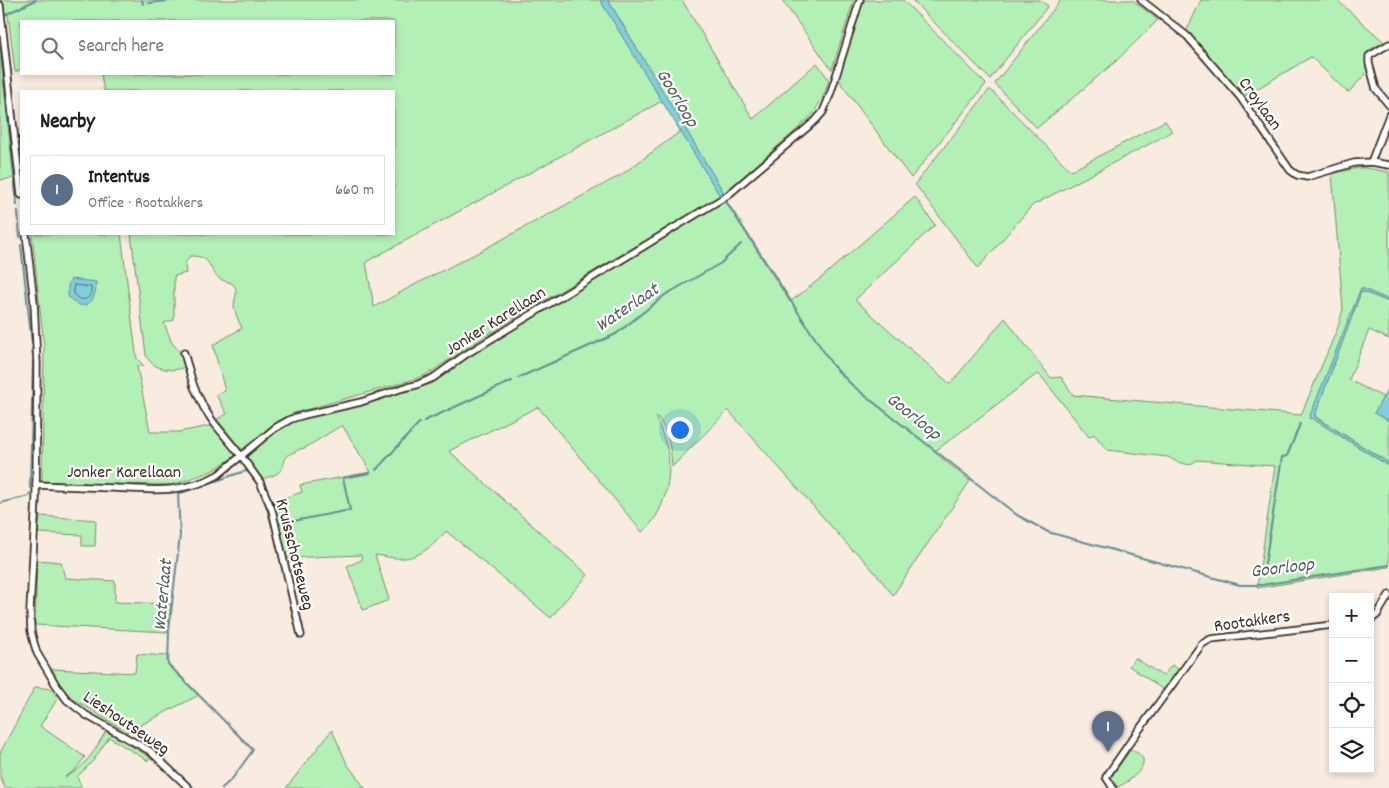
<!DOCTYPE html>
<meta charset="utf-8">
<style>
:root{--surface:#fff;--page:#f6f6f6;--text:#202124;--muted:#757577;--line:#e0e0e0;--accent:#3b2a1e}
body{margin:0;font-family:Dekko,sans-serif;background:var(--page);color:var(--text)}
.controls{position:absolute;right:15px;bottom:15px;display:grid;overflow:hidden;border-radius:0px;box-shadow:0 2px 8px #0003}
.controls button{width:45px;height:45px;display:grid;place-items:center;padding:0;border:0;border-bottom:1px solid var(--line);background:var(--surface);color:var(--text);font:25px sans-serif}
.you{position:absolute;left:679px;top:429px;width:18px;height:18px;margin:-12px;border:4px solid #fff;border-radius:50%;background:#1a73e8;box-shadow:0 0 0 8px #1a73e833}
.badge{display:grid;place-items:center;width:32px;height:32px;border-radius:50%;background:var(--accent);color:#fff;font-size:16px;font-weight:700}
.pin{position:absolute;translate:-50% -41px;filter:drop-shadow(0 1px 2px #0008)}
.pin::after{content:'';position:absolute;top:26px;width:18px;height:15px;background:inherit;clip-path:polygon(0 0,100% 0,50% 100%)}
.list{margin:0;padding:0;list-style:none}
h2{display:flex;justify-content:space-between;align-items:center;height:65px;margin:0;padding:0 20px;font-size:21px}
h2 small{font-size:16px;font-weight:400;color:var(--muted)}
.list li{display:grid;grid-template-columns:32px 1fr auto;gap:15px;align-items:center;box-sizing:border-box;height:70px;margin:0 10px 10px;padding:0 10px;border:1px solid var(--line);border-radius:0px}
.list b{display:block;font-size:19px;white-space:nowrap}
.list p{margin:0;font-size:16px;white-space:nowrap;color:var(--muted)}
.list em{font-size:16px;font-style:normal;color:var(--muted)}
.icon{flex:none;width:28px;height:28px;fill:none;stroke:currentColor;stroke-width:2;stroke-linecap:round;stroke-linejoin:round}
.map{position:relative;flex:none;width:1389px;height:788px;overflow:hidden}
.search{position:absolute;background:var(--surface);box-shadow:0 2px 8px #0003;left:20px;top:20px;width:375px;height:55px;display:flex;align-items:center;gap:12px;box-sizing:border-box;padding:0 18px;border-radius:0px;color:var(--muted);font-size:19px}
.panel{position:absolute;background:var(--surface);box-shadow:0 2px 8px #0003;left:20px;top:90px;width:375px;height:145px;border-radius:0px}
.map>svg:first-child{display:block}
.green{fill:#b3f0b6;stroke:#778d6a}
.water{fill:#80cfdd;stroke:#648d91}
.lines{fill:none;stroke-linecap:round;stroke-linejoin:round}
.shore{stroke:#576c6a;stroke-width:1}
.stream{stroke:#648d91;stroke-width:2}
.street-casing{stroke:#3b2a1e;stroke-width:9}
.street{stroke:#fff;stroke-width:5.5}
.labels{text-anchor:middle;stroke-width:4.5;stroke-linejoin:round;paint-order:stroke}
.street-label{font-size:18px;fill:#3b2a1e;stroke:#fff}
.water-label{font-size:19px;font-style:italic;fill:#505c57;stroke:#fff}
</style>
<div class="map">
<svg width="1389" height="788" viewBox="0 0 1389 788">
<rect width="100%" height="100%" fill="#f8ebe0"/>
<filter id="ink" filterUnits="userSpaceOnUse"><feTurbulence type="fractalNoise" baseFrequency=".02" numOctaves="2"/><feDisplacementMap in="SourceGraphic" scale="10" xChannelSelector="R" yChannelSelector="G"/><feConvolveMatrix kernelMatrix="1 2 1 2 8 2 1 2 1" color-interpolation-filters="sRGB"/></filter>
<g filter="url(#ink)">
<g class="green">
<path d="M0,0H600L662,101L366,262L374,307L414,285L477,253L621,175L681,131L720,196L490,333L429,373L421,377L398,384L294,413L276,422L247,447L242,450L217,419L227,414L216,395L225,391L213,345L242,328C239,322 235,313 234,306C234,299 238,294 235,287C233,281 223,282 219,278C206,267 213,256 190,256L185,263L186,273L174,276V320L164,323L172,343L180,352L185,367C173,373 151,369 146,355L131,234H394V91H104L101,74H394V21H21V69L15,72L8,14L0,18Z"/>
<path d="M608,0H682L753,119L817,63L829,80L824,95L813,114L793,133L724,193Z"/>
<path d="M782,0H854L832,69H831Z"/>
<path d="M862,0H903L986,84L911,178L842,85L838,77Z"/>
<path d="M912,0H1040L1048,6L990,79Z"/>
<path d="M1061,0H1132L1158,20L1115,62L1037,128L995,84L996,82Z"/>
<path d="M1201,0H1337L1384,42C1367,51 1362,50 1368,71L1349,92L1346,91L1311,57L1243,97L1186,32Z"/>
<path d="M0,46L14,178L0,180Z"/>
<path d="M989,90H991L1071,171L1165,121L1172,131L1155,141L1033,205L1029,209L978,268L915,184Z"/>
<path d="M1357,168H1366L1389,172V300L1361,288L1313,419L1389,466V567L1257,588L1275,466L1197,460L1190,465L1177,462L1168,457L1107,450L1094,434L1089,437L1041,376L1037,374L934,452L970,481L893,595L872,569L855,551H853L728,410L672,467C671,448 668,433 658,417L656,418C660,428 664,437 667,448C673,475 665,515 642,532L538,407L449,451L588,575L560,606L551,618L446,531C436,543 420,558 403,558C394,559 385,556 375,555L389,600L363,610L347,566L362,560L361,555L285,558L273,502L302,492L300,485L371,472L342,425L305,448L300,449L286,456C282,474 278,474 262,479L247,457L280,428L289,423L410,389L618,266L725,201L790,302L821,278L915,197L935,225L855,300L950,384L1005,318L1051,378L1061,377L1073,395L1301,415L1338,327L1343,309L1332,174Z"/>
<path d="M32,234H121L136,353L137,359L144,366H137L150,432H179L214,425L236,454L235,456L212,471L173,485L102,484L42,481L44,347Z"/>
<path d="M1361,292H1364L1389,302V339L1369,330L1349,380L1383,397L1375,413L1389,421V463L1316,417L1315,415Z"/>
<path d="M40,516L96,520L95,546H82V535L38,533Z"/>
<path d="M37,560L61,562L65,578L115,581V602L171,604L167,632L35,625Z"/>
<path d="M137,654L167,656V662L171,669L179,674L199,695L127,732L73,699L61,686L52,669L135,673Z"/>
<path d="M1135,658L1163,676L1172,665L1181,671L1165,691L1129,666Z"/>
<path d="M35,687L51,689L58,698L40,726L85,757L74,771L65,777C85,769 96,748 106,731L150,757L148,761L109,737L93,761L77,777L82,788H5L0,776V753Z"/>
<path d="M332,730L347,764L365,788H286Z"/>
<path d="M1131,749C1135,752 1141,754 1143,759C1146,770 1124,786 1114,788L1111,781L1112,776Z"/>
</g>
<g class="water">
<path d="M600,0H608L724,193L720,196Z"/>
<path d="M71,279L96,282C97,303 83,315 68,296V286Z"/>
<path d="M1361,288L1389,300V302L1364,292H1361L1315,415L1316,418L1389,463V466L1313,419L1309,418Z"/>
<path d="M1389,387V421L1374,413Z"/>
</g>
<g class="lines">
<path class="shore" d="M74,285L91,287C93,307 68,301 74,285Z"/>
<g class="stream">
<path d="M142,0L143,4"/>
<path d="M148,3L178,0"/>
<path d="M2,16L36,0"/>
<path d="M0,45L17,205"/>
<path d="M724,198L833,366L851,384L868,398L1017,515L1048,532L1240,585H1261L1389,565"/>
<path d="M18,211L20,237"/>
<path d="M21,245L32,344"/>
<path d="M32,349L33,355"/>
<path d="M518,378L616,334L665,295L721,263L741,244"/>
<path d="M424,421L512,381"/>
<path d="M376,470L419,423"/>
<path d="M30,488L33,360"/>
<path d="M264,498L272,526"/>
<path d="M0,503L29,496L30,493"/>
<path d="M278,524L350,510L343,478L370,473"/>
<path d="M1263,576L1282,457L1287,456L1300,424"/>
<path d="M222,788L232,779L253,750L168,664L169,630L180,535L178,494L245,471L249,472L260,487"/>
</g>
<defs>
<g id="street">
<path d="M1141,0L1187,36L1240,97L1290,170L1297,175L1307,177L1354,163L1371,162L1389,165"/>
<path d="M0,5L21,195"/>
<path d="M1389,44L1369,56V63L1376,89L1389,105"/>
<path d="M1371,162L1389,115"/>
<path d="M26,234L34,302L37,363L36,499L30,610L31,631L34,643L37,653L56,685L67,700L86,715L150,751L189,788"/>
<path d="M184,353L194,387L204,408L214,423L242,457L260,482L272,510L301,635"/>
<path d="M36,485C62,486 87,487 113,488C151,490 184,494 218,475L275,428L291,419L304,415L361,402L403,388L416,385L433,378L465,355L728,195L816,120L823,112L830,95L860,0"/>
<path d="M1370,620L1377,615L1389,595"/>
<path d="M1113,788L1106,777L1128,745L1202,644L1211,639L1333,625"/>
</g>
</defs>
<use href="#street" class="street-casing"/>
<use href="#street" class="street"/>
</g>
</g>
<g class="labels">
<g class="street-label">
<text transform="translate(1261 103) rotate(54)" y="6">Croylaan</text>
<text transform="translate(495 320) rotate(-32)" y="6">Jonker Karellaan</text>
<text x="124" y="477">Jonker Karellaan</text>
<text transform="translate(296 554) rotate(76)" y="6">Kruisschotseweg</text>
<text transform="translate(1252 620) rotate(-8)" y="6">Rootakkers</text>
<text transform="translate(127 722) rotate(34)" y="6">Lieshoutseweg</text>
</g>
<g class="water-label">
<text transform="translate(679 97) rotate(59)" y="7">Goorloop</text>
<text transform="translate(626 306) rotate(-34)" y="7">Waterlaat</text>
<text transform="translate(915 415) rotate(39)" y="7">Goorloop</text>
<text transform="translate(1282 566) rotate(-7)" y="7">Goorloop</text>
<text transform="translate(161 595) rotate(-85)" y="7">Waterlaat</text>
</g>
</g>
</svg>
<div class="controls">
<button>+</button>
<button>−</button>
<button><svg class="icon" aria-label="locate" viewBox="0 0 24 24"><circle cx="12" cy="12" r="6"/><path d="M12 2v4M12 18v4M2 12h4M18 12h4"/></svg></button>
<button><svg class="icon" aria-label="layers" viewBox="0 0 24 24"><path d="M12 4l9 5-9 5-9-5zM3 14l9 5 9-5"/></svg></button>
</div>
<div class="you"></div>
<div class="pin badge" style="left:1108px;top:752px;background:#5c6f8a">1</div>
<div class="search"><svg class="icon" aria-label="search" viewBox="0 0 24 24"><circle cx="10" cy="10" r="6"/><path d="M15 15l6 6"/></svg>Search here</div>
<section class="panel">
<h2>Nearby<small></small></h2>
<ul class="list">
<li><span class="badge" style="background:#5c6f8a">1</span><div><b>Intentus</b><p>Office · Rootakkers</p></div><em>660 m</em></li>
</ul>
</section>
</div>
